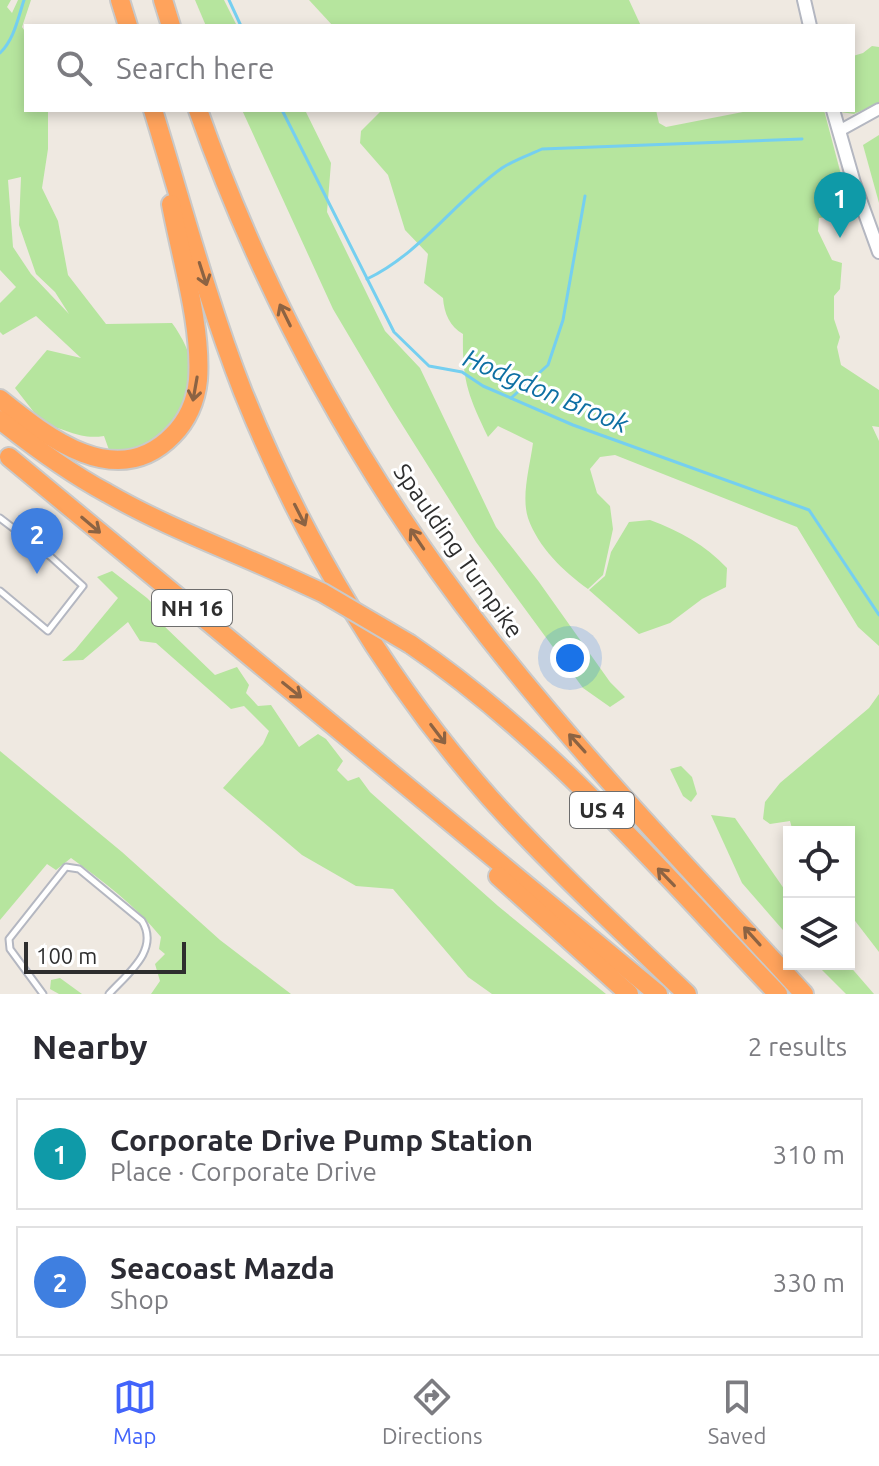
<!DOCTYPE html>
<meta charset="utf-8">
<style>
:root{--surface:#fff;--page:#f7f7f7;--text:#2b2b33;--muted:#7c7c81;--line:#e1e1e2;--accent:#4264fb}
body{margin:0;font-family:Ubuntu,sans-serif;background:var(--page);color:var(--text)}
.controls{position:absolute;right:24px;bottom:24px;display:grid;overflow:hidden;border-radius:0px;box-shadow:0 4px 12px #0003}
.controls button{width:72px;height:72px;display:grid;place-items:center;padding:0;border:0;border-bottom:2px solid var(--line);background:var(--surface);color:var(--text);font:40px sans-serif}
.scale{position:absolute;left:24px;bottom:20px;width:162px;box-sizing:border-box;padding-left:8px;border:4px solid #2e2e2e;border-top:0;font-size:22px;line-height:28px;white-space:nowrap;color:#2e2e2e;-webkit-text-stroke:6px #fff;paint-order:stroke}
.you{position:absolute;left:570px;top:658px;width:28px;height:28px;margin:-20px;border:6px solid #fff;border-radius:50%;background:#1a73e8;box-shadow:0 0 0 12px #1a73e833}
.badge{display:grid;place-items:center;width:52px;height:52px;border-radius:50%;background:var(--accent);color:#fff;font-size:26px;font-weight:700}
.pin{position:absolute;translate:-50% -66px;filter:drop-shadow(0 2px 4px #0008)}
.pin::after{content:'';position:absolute;top:42px;width:28px;height:24px;background:inherit;clip-path:polygon(0 0,100% 0,50% 100%)}
.list{margin:0;padding:0;list-style:none}
h2{display:flex;justify-content:space-between;align-items:center;height:104px;margin:0;padding:0 32px;font-size:34px}
h2 small{font-size:26px;font-weight:400;color:var(--muted)}
.list li{display:grid;grid-template-columns:52px 1fr auto;gap:24px;align-items:center;box-sizing:border-box;height:112px;margin:0 16px 16px;padding:0 16px;border:2px solid var(--line);border-radius:0px}
.list b{display:block;font-size:30px;white-space:nowrap}
.list p{margin:0;font-size:26px;white-space:nowrap;color:var(--muted)}
.list em{font-size:26px;font-style:normal;color:var(--muted)}
.icon{flex:none;width:44px;height:44px;fill:none;stroke:currentColor;stroke-width:2;stroke-linecap:round;stroke-linejoin:round}
.map{position:relative;flex:none;width:879px;height:994px;overflow:hidden}
.search{position:absolute;background:var(--surface);box-shadow:0 4px 12px #0003;left:24px;right:24px;top:24px;height:88px;display:flex;align-items:center;gap:20px;box-sizing:border-box;padding:0 28px;border-radius:0px;color:var(--muted);font-size:30px}
.sheet{height:360px;background:var(--surface)}
nav{display:flex;justify-content:space-around;align-items:center;box-sizing:border-box;height:112px;border-top:2px solid var(--line);background:var(--surface);font-size:22px;color:var(--muted)}
nav a{display:grid;justify-items:center;gap:4px}
nav .on{color:var(--accent)}
.map>svg:first-child{display:block}
.green{fill:#b6e59e;fill-rule:evenodd}
.lines{fill:none;stroke-linecap:round;stroke-linejoin:round}
.stream{stroke:#75cff0;stroke-width:3}
.service-casing{stroke:#b4b7c1;stroke-width:9}
.minor-casing{stroke:#b4b7c1;stroke-width:14}
.tertiary-casing{stroke:#b4b7c1;stroke-width:16}
.motorway-casing{stroke:#c9c9c9;stroke-width:22}
.service{stroke:#fff;stroke-width:5}
.minor{stroke:#fff;stroke-width:10}
.tertiary{stroke:#fff;stroke-width:12}
.motorway{stroke:#ffa35c;stroke-width:18}
.motorway-bridge-casing{stroke:#c9c9c9;stroke-width:22;stroke-linecap:butt}
.motorway-bridge{stroke:#ffa35c;stroke-width:18}
.oneway{stroke:#8c6343}
.labels{text-anchor:middle;stroke-width:6;stroke-linejoin:round;paint-order:stroke}
.shield{fill:#fff;stroke:#6d6d6d;stroke-width:2}
.shield-label{font-size:22px;font-weight:bold;fill:#2e2e2e}
.street-label{font-size:24px;fill:#2e2e2e;stroke:#fff}
.water-label{font-size:26px;font-style:italic;fill:#0d6fa3;stroke:#fff}
</style>
<div class="map">
<svg width="879" height="994" viewBox="0 0 879 994">
<rect width="100%" height="100%" fill="#efe9e1"/>
<g class="green">
<path d="M0,0H11L7,7L12,13L18,0H31L22,27L26,33V110H48V149L42,188L58,221L68,275L106,324L172,323C183,338 195,360 191,380C186,410 165,440 134,448C126,450 117,449 109,450L104,436C79,440 69,429 44,425L15,388L47,350L81,358L36,316L3,335L0,332V303L16,287L0,270ZM21,177L19,225L36,274L55,292L69,314L31,274L13,247L8,180Z"/>
<path d="M195,0H224L237,26H206Z"/>
<path d="M309,0H629L641,26H333Z"/>
<path d="M872,46L879,47V103L854,114L840,112L853,110V56L863,53Z"/>
<path d="M242,110H305L331,163L327,212L385,331L420,368L496,527L539,582L610,682L625,697L610,707L583,688L476,542L391,407L333,309Z"/>
<path d="M382,110H656L659,123L666,127L753,110H824L844,186V215L819,218L818,231L832,260L842,263L840,289L834,296V319L840,337L837,347L841,365L879,390V427L872,426L879,441V646L858,627L797,527L615,455L600,457L590,469L597,493L610,506L613,529L603,575L588,589C564,572 538,547 528,518C521,496 530,466 533,443L498,426L488,437C468,395 462,381 463,334C450,327 444,313 443,298L424,283L428,254L405,230L388,175L360,143L361,131Z"/>
<path d="M879,135V203L863,145Z"/>
<path d="M650,520C680,531 705,545 727,568L726,587L702,599L670,623L639,634L589,590L605,576L611,552L629,522Z"/>
<path d="M112,571L147,598L164,615L162,624L215,675L237,667L249,685L246,693L258,706L271,705L299,747L318,734L326,739L343,761L337,770L348,781L359,777L370,792L498,906L606,994H492L468,977L393,889L356,886L302,855L223,788L263,744L269,731L244,706L231,709L156,643L140,641L128,622L83,660L62,661L75,650L118,598L97,577Z"/>
<path d="M879,694V952L849,913V832H793L790,821L770,824L763,819L765,802L780,783L869,708Z"/>
<path d="M0,751L122,852L220,940L291,994H151L160,981L155,964L165,954L159,949L161,937C136,906 103,881 71,858L56,870L47,864L0,920Z"/>
<path d="M681,766L692,777L697,794L691,802L683,796L670,769Z"/>
<path d="M711,815L735,818L789,896V937L742,883Z"/>
<path d="M816,964H848L874,994H846Z"/>
<path d="M60,978L82,994H59L50,989L51,980Z"/>
</g>
<g class="lines">
<g class="stream">
<path d="M229,0L241,26"/>
<path d="M0,53C14,40 18,18 24,0"/>
<path d="M282,110L394,332L429,366L462,372L483,386L573,425L809,510L879,615"/>
<path d="M367,279C420,254 455,201 502,168C514,160 529,155 542,149L802,139"/>
<path d="M511,398L548,365L563,320L585,196"/>
</g>
<defs>
<g id="service">
<path d="M0,518L51,557L83,586L48,631L0,591"/>
<path d="M43,994L10,949L9,939L66,867L79,869L142,921C160,950 127,974 109,994"/>
</g>
<path id="minor" d="M839,131L879,109"/>
<g id="tertiary">
<path d="M804,0L810,26"/>
<path d="M833,110L854,183L879,252"/>
</g>
<g id="motorway">
<path d="M120,0L128,26"/>
<path d="M163,0L171,26"/>
<path d="M153,110C182,204 207,300 243,392C302,539 385,679 490,798C552,867 620,930 687,994"/>
<path d="M198,110C265,300 364,479 488,637C586,762 697,877 804,994"/>
<path d="M0,399C47,437 117,493 173,435C187,421 196,401 198,380C202,327 181,258 171,204"/>
<path d="M0,420C34,447 68,472 107,493C164,526 227,549 286,576"/>
<path d="M9,457L658,994"/>
<path d="M410,644C550,739 662,873 778,994"/>
<path d="M498,876L629,994"/>
</g>
</defs>
<use href="#service" class="service-casing"/>
<use href="#minor" class="minor-casing"/>
<use href="#tertiary" class="tertiary-casing"/>
<use href="#motorway" class="motorway-casing"/>
<use href="#service" class="service"/>
<use href="#minor" class="minor"/>
<use href="#tertiary" class="tertiary"/>
<use href="#motorway" class="motorway"/>
<defs>
<path id="motorway-bridge" d="M286,576L323,593L410,644"/>
</defs>
<use href="#motorway-bridge" class="motorway-bridge-casing"/>
<use href="#motorway-bridge" class="motorway-bridge"/>
</g>
<defs><path id="oneway-shaft" d="M-6 0H5M1.5-3L5.5 0L1.5 3" fill="none" stroke-width="1.6" stroke-linecap="round" stroke-linejoin="round" transform="scale(2)"/></defs>
<g class="oneway">
<use href="#oneway-shaft" transform="translate(203 274) rotate(72)"/>
<use href="#oneway-shaft" transform="translate(285 315) rotate(-116)"/>
<use href="#oneway-shaft" transform="translate(195 389) rotate(100)"/>
<use href="#oneway-shaft" transform="translate(300 515) rotate(63)"/>
<use href="#oneway-shaft" transform="translate(91 525) rotate(40)"/>
<use href="#oneway-shaft" transform="translate(417 539) rotate(-124)"/>
<use href="#oneway-shaft" transform="translate(292 690) rotate(39)"/>
<use href="#oneway-shaft" transform="translate(438 734) rotate(53)"/>
<use href="#oneway-shaft" transform="translate(577 743) rotate(-132)"/>
<use href="#oneway-shaft" transform="translate(666 877) rotate(-134)"/>
<use href="#oneway-shaft" transform="translate(752 936) rotate(-132)"/>
</g>
<g class="labels">
<g class="shield">
<rect x="152" y="590" width="80" height="36" rx="6"/>
<rect x="570" y="792" width="64" height="36" rx="6"/>
</g>
<g class="shield-label">
<text x="192" y="616">NH 16</text>
<text x="602" y="818">US 4</text>
</g>
<g class="street-label">
<text transform="translate(458 551) rotate(55)" y="8">Spaulding Turnpike</text>
</g>
<g class="water-label">
<text transform="translate(546 391) rotate(23)" y="9">Hodgdon Brook</text>
</g>
</g>
</svg>
<div class="controls">
<button><svg class="icon" aria-label="locate" viewBox="0 0 24 24"><circle cx="12" cy="12" r="6"/><path d="M12 2v4M12 18v4M2 12h4M18 12h4"/></svg></button>
<button><svg class="icon" aria-label="layers" viewBox="0 0 24 24"><path d="M12 4l9 5-9 5-9-5zM3 14l9 5 9-5"/></svg></button>
</div>
<div class="scale">100 m</div>
<div class="you"></div>
<div class="pin badge" style="left:840px;top:238px;background:#0f9aa8">1</div>
<div class="pin badge" style="left:37px;top:574px;background:#3f7fe0">2</div>
<div class="search"><svg class="icon" aria-label="search" viewBox="0 0 24 24"><circle cx="10" cy="10" r="6"/><path d="M15 15l6 6"/></svg>Search here</div>
</div>
<section class="sheet">
<h2>Nearby<small>2 results</small></h2>
<ul class="list">
<li><span class="badge" style="background:#0f9aa8">1</span><div><b>Corporate Drive Pump Station</b><p>Place · Corporate Drive</p></div><em>310 m</em></li>
<li><span class="badge" style="background:#3f7fe0">2</span><div><b>Seacoast Mazda</b><p>Shop</p></div><em>330 m</em></li>
</ul>
</section>
<nav>
<a class="on"><svg class="icon" aria-label="map" viewBox="0 0 24 24"><path d="M3 6l6-2 6 2 6-2v14l-6 2-6-2-6 2zM9 4v14M15 6v14"/></svg>Map</a>
<a><svg class="icon" aria-label="directions" viewBox="0 0 24 24"><path d="M12 3l9 9-9 9-9-9zM9 14v-3h6M13 9l2 2-2 2"/></svg>Directions</a>
<a><svg class="icon" aria-label="saved" viewBox="0 0 24 24"><path d="M7 4h10v16l-5-4-5 4z"/></svg>Saved</a>
</nav>
